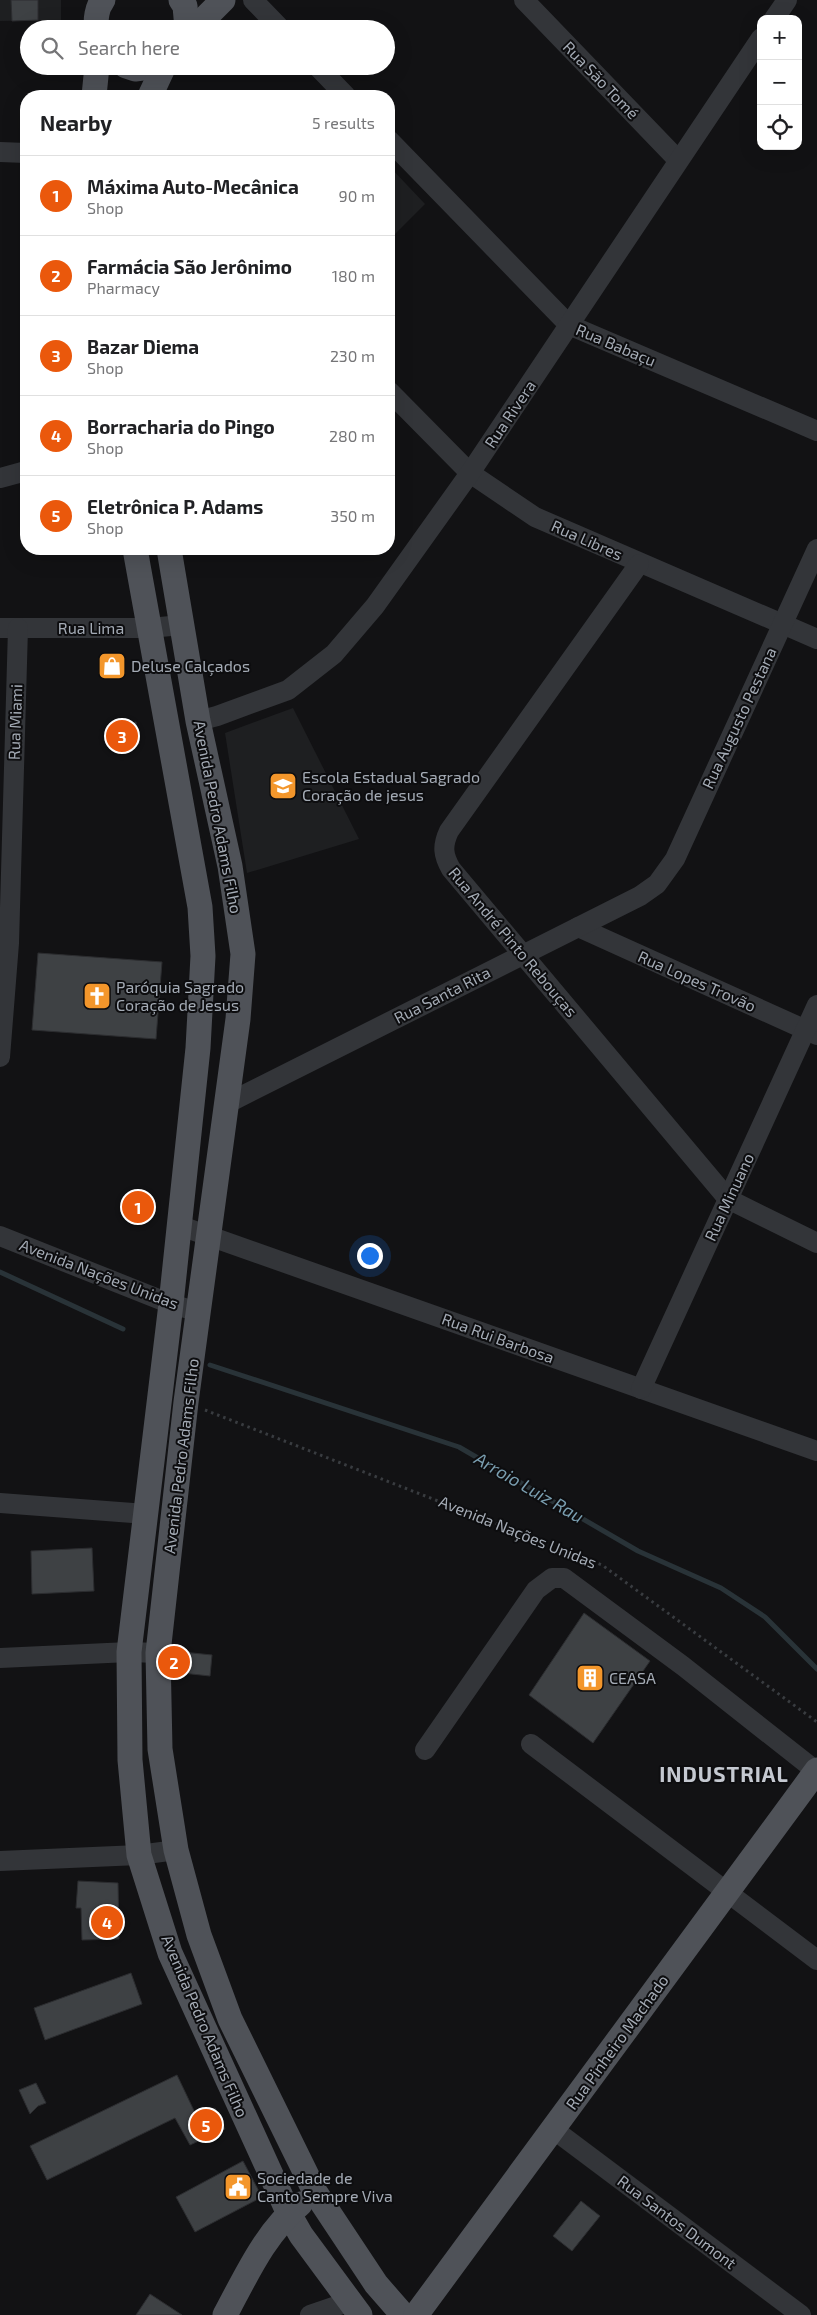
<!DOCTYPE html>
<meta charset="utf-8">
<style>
:root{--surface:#fff;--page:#f2f2f2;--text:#202124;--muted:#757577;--line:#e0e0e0;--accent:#ea580c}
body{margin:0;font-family:"Exo 2",sans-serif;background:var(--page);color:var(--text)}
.controls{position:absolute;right:15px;top:15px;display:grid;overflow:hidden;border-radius:10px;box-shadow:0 5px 20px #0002}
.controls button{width:45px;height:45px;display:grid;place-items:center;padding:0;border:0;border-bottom:1px solid var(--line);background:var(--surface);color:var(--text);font:25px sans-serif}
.you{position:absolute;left:369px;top:1255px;width:18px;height:18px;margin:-12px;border:4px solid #fff;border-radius:50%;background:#1a73e8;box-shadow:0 0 0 8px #1a73e833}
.badge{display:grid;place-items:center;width:32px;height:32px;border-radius:50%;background:var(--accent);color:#fff;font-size:16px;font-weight:700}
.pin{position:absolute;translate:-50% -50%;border:2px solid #fff;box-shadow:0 1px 5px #0006}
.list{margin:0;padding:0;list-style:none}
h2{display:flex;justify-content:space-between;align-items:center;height:65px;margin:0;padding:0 20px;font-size:21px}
h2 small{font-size:16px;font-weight:400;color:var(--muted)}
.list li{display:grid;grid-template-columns:32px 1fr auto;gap:15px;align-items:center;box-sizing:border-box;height:80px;padding:0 20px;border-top:1px solid var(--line)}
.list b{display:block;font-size:19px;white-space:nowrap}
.list p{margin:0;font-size:16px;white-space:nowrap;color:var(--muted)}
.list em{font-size:16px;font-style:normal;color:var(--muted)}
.icon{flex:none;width:28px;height:28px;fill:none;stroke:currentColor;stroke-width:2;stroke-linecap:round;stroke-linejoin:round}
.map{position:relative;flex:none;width:817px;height:2315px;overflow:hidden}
.search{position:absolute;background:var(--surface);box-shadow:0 5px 20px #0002;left:20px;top:20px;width:375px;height:55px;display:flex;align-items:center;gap:12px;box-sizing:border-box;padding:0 18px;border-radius:28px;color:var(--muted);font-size:19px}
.panel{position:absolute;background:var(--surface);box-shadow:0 5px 20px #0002;left:20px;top:90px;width:375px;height:465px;border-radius:20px}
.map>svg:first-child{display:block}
.built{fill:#1e1f21}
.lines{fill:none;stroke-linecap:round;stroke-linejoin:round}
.stream{stroke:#293338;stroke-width:5}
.building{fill:#3e4144;stroke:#2c2d30}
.path{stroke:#393c40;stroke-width:3;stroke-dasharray:2.5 4;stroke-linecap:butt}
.minor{stroke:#333539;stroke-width:20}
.major{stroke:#4f5258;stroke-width:25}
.labels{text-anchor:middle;stroke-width:4;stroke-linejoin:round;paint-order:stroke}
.street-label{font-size:16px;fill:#a4abb5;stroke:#0d0d0f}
.poi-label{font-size:16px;fill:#a4abb5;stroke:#0d0d0f;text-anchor:start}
.water-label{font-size:18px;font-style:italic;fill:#7a9eb0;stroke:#0d0d0f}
.district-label{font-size:21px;font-weight:bold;letter-spacing:1px;fill:#c5c9d1;stroke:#0d0d0f}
</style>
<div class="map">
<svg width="817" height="2315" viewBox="0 0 817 2315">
<rect width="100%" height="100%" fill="#121214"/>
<g class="built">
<path d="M0,0H61V20L0,21Z"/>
<path d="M389,166L425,204L389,240Z"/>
<path d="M293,708L359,839L247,873L225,733Z"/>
</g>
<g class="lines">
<g class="stream">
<path d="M0,1272L123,1329"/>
<path d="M210,1365L459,1447L638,1551L721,1588L765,1617L817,1669"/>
</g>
</g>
<g class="building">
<path d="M11,0H38V20L12,21Z"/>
<path d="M136,722L139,744L110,748L107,727Z"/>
<path d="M38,953L162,962L156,1039L32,1030Z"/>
<path d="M92,1548L94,1591L32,1594L31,1551Z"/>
<path d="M584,1613L650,1661L593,1743L529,1695Z"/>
<path d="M173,1651L212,1655L210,1676L173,1672Z"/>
<path d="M78,1881L118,1883L119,1939L82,1940L81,1908H76Z"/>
<path d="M131,1973L142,2004L45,2040L34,2008Z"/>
<path d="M177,2075L197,2117L215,2108L225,2129L190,2145L175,2118L47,2180L30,2146Z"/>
<path d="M36,2083L46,2103L38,2106L30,2114L19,2090Z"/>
<path d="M243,2161L262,2197L195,2232L176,2197Z"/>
<path d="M581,2201L600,2216L572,2251L553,2236Z"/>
<path d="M150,2294L182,2315H136Z"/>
</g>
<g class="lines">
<path class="path" d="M205,1410L602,1565L817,1722"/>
<g class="minor">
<path d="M253,0L281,29"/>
<path d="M524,0L678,160"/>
<path d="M774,19L787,0"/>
<path d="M317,66L346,96"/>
<path d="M389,140L569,325L817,431"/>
<path d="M0,152L26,153"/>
<path d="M389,391L470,473L535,517L817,639"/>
<path d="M0,478L26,471"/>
<path d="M639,564L449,831C442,846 443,855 451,869L728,1199L817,1243"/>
<path d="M0,628H149L182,625"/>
<path d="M198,721L217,716L288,690L334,654L375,606L470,473L761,38"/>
<path d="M578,927L817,1035"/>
<path d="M0,1057L9,943L18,628"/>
<path d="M226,1104L640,896L657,884L675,859L817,549"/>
<path d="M178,1225L817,1451"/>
<path d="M0,1236L171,1304L199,1312"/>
<path d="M641,1389L817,1005"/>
<path d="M0,1503L146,1514"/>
<path d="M0,1658L129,1652L158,1653"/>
<path d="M531,1744L817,1960"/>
<path d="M425,1750L536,1590L552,1578H564L683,1666L816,1771"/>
<path d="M0,1861L139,1855L176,1850"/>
<path d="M553,2129L801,2315"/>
<path d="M310,2315L348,2302"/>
</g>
<g class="major">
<path d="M181,0L185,6L187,29"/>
<path d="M97,29C95,20 97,7 103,0"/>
<path d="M194,29L223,0"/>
<path d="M126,66L135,69L157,66"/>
<path d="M94,96L97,66"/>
<path d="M150,96L164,66"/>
<path d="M135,549L200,907L203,956L198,1048L171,1304L129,1652L130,1760L139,1855L170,1953L289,2214L301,2235L360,2315"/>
<path d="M169,549L198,721L230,866L243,954L238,1019L186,1402L158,1653L160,1749L176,1850L199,1935L230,2019L315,2192L376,2284L403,2315"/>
<path d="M225,2315C246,2276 265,2233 300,2204"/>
<path d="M416,2315L817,1770"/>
</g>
</g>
<defs>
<symbol id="shop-square" viewBox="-11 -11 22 22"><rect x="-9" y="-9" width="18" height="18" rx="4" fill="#f3962b" stroke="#0d0d0f"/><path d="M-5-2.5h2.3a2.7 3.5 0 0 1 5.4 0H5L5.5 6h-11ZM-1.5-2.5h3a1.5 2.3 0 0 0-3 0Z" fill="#fff"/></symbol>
<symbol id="school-square" viewBox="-11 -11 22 22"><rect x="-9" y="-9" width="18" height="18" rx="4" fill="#f3962b" stroke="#0d0d0f"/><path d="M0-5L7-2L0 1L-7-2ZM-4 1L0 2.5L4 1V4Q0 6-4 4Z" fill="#fff"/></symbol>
<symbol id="church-square" viewBox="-11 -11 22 22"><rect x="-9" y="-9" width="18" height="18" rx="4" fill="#f3962b" stroke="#0d0d0f"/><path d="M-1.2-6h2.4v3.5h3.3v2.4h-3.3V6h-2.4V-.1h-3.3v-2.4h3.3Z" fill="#fff"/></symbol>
<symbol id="building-square" viewBox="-11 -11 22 22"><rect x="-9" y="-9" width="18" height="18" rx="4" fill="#f3962b" stroke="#0d0d0f"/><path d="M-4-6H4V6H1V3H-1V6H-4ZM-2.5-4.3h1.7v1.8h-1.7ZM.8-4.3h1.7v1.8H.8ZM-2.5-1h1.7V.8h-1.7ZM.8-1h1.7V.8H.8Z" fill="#fff"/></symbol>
<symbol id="civic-square" viewBox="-11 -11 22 22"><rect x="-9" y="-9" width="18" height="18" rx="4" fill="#f3962b" stroke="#0d0d0f"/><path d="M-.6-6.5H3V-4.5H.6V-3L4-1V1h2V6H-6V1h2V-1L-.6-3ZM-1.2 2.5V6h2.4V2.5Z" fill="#fff"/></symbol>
</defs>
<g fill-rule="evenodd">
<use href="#shop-square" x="96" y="650" width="32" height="32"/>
<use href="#school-square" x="267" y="770" width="32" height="32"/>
<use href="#church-square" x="81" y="980" width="32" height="32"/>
<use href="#building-square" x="574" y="1662" width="32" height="32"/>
<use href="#civic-square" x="222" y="2171" width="32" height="32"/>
</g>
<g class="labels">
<g class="street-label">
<text transform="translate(601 80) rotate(46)" y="6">Rua São Tomé</text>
<text transform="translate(616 345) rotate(23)" y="6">Rua Babaçu</text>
<text transform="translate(510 414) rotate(-56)" y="6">Rua Rivera</text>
<text transform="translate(587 540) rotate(24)" y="6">Rua Libres</text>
<text x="91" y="634">Rua Lima</text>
<text transform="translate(739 718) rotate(-65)" y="6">Rua Augusto Pestana</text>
<text transform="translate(15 722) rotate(-88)" y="6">Rua Miami</text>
<text transform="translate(218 817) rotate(79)" y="6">Avenida Pedro Adams Filho</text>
<text transform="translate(513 942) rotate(50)" y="6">Rua André Pinto Rebouças</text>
<text transform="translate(697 981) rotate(24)" y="6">Rua Lopes Trovão</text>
<text transform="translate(442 995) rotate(-27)" y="6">Rua Santa Rita</text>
<text transform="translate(729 1197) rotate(-65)" y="6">Rua Minuano</text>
<text transform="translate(99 1274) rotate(21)" y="6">Avenida Nações Unidas</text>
<text transform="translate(498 1338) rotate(20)" y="6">Rua Rui Barbosa</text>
<text transform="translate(181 1456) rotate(-83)" y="6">Avenida Pedro Adams Filho</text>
<text transform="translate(518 1532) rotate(22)" y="6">Avenida Nações Unidas</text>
<text transform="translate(205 2026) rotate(67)" y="6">Avenida Pedro Adams Filho</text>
<text transform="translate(617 2042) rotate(-54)" y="6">Rua Pinheiro Machado</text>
<text transform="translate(677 2222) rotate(37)" y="6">Rua Santos Dumont</text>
</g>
<g class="poi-label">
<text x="131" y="672">Deluse Calçados</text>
<text x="302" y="783">Escola Estadual Sagrado<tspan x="302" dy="18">Coração de jesus</tspan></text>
<text x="116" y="993">Paróquia Sagrado<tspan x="116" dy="18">Coração de Jesus</tspan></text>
<text x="609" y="1684">CEASA</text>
<text x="257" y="2184">Sociedade de<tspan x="257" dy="18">Canto Sempre Viva</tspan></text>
</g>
<g class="water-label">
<text transform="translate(529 1488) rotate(30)" y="6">Arroio Luiz Rau</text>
</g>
<g class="district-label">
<text x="724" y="1782">INDUSTRIAL</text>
</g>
</g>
</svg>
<div class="controls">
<button>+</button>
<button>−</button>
<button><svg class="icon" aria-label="locate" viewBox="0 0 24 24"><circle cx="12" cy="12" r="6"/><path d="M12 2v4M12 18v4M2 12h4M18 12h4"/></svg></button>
</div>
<div class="you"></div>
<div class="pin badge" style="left:138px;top:1207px">1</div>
<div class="pin badge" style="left:174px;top:1662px">2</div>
<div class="pin badge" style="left:122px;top:736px">3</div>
<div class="pin badge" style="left:107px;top:1922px">4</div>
<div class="pin badge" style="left:206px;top:2125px">5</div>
<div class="search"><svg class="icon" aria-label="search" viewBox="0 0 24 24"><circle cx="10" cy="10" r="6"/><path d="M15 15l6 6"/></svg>Search here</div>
<section class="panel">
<h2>Nearby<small>5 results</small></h2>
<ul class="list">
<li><span class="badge">1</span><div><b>Máxima Auto-Mecânica</b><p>Shop</p></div><em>90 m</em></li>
<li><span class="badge">2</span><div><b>Farmácia São Jerônimo</b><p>Pharmacy</p></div><em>180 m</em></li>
<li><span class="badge">3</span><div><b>Bazar Diema</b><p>Shop</p></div><em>230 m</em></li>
<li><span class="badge">4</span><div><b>Borracharia do Pingo</b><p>Shop</p></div><em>280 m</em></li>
<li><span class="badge">5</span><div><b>Eletrônica P. Adams</b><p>Shop</p></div><em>350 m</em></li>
</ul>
</section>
</div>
